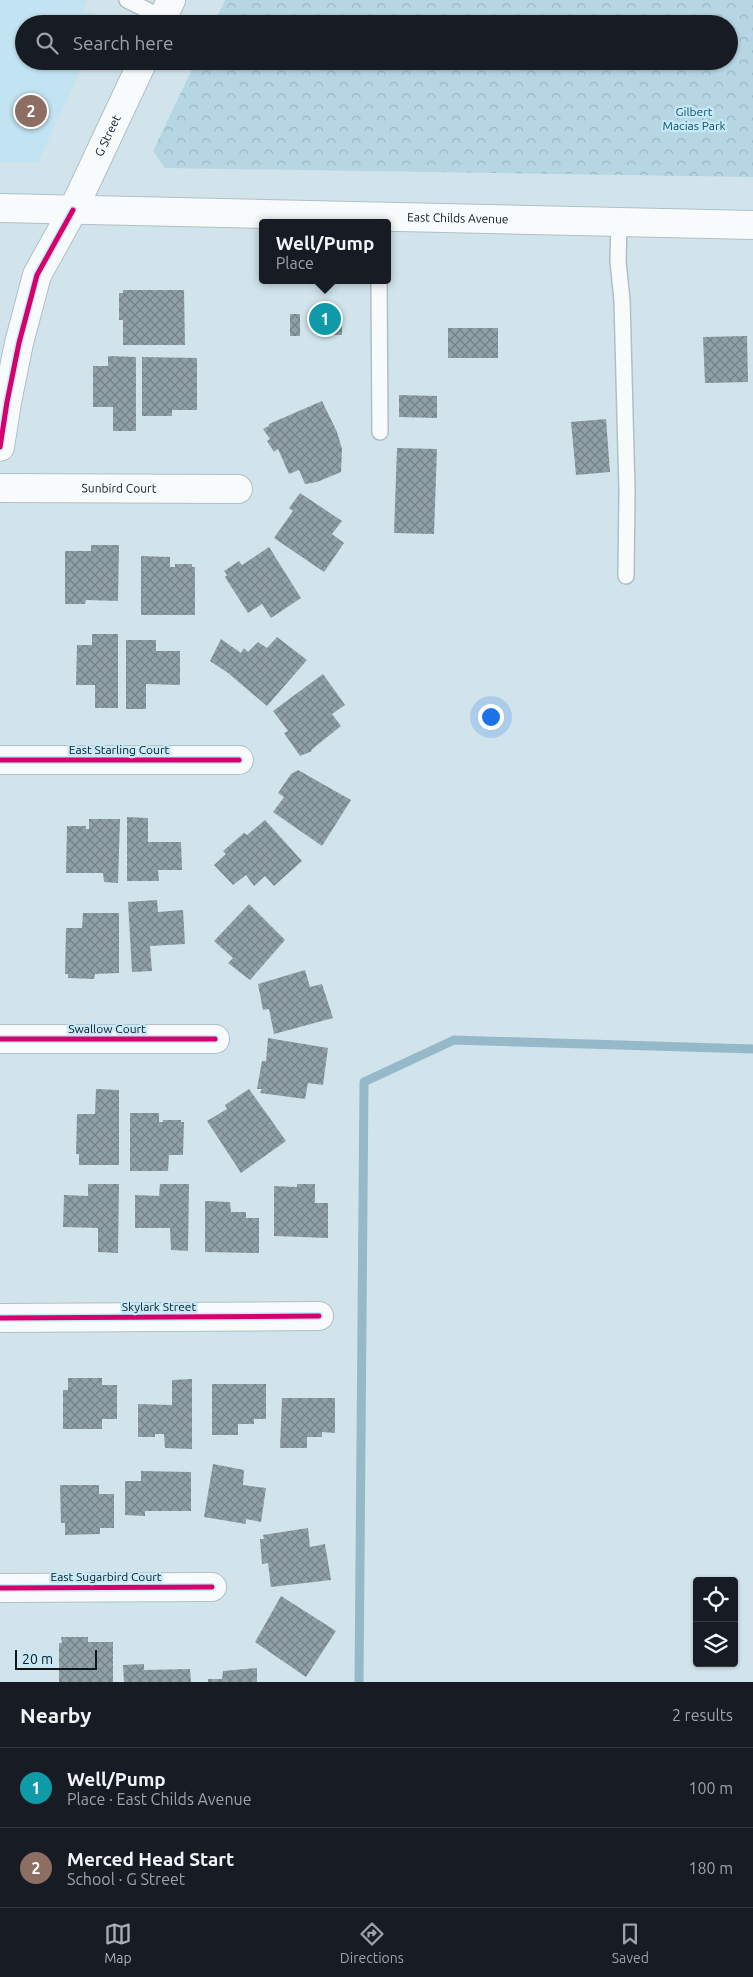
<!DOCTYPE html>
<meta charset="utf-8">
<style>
:root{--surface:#171b24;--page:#20242c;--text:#f1f3f6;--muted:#9ea1a6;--line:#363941;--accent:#a9b0b5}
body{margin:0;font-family:Ubuntu,sans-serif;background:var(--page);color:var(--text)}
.controls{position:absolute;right:15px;bottom:15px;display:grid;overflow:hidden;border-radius:5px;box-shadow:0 1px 4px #0004}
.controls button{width:45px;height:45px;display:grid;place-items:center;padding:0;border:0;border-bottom:1px solid var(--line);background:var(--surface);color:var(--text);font:25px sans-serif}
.scale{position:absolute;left:15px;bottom:12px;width:82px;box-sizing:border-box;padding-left:5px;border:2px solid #0a181d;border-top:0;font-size:14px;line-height:18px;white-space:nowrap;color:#0a181d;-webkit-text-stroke:4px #c5e9f8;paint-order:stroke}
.you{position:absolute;left:490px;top:716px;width:18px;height:18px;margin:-12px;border:4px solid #fff;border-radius:50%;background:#1a73e8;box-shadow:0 0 0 8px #1a73e833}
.badge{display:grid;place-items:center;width:32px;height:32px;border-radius:50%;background:var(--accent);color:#fff;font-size:16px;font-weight:700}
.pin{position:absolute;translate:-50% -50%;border:2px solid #fff;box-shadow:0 1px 5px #0006}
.popup{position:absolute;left:259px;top:219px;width:132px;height:65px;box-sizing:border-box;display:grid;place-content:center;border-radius:5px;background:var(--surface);filter:drop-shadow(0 1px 4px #0005);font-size:16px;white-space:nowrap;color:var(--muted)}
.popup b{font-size:19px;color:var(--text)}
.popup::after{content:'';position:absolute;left:50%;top:100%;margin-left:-10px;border:10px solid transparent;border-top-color:var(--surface)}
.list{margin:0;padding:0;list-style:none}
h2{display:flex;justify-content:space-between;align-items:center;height:65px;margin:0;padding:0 20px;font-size:21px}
h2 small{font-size:16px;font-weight:400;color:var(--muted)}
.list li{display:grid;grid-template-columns:32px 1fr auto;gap:15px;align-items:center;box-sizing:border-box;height:80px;padding:0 20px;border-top:1px solid var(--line)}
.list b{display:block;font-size:19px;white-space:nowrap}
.list p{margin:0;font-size:16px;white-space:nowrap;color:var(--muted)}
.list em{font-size:16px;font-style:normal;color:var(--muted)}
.icon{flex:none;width:28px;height:28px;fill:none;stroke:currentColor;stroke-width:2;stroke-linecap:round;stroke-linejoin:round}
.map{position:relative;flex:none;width:753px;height:1682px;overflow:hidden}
.search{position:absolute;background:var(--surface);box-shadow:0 1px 4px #0004;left:15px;right:15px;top:15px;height:55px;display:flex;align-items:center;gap:12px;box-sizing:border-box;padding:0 18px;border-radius:28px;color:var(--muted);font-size:19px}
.sheet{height:225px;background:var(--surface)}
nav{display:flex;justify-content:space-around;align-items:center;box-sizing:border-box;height:70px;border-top:1px solid var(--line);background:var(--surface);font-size:14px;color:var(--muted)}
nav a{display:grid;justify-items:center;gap:2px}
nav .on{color:var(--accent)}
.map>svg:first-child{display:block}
.built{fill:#c2e3f1}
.forest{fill:url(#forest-crowns)}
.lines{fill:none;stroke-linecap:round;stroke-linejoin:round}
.stream{stroke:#95b9c8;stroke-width:9}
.building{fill:url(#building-cross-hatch)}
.service-casing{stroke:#b0bfc6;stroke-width:18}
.minor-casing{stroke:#b0bfc6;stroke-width:30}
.secondary-casing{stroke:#b0bfc6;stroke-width:30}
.service{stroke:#f8fbfc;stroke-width:15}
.minor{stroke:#f8fbfc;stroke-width:28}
.secondary{stroke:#f8fbfc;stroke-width:28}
.cycleway-casing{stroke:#c5e9f8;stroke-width:8}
.cycleway{stroke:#d6006c;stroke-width:5}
.labels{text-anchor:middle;stroke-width:4.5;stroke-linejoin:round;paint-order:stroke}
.park-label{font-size:12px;fill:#124e62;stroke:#c5e9f8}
.street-label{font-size:12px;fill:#0a181d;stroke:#c5e9f8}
</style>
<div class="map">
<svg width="753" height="1682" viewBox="0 0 753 1682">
<defs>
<pattern id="forest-crowns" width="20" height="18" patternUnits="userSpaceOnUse" patternTransform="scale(1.25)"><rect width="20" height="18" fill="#b6d6e3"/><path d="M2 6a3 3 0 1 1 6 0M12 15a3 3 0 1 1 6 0" fill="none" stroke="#9bb7c2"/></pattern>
<pattern id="building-cross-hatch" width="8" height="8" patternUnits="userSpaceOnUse" patternTransform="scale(1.25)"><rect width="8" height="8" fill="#90a0a7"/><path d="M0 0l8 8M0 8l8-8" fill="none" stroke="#748187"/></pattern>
</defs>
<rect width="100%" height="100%" fill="#d1e4ec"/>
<path class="built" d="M0,0H87L83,9L105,19L102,24H24V61H85L38,162H0Z"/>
<path class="forest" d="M225,0H753V177L165,168L153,151L196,61H729V24H214Z"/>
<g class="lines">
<path class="stream" d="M359,1682L364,1082L454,1040L753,1049"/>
</g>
<g class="building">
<path d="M123,290H184L185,345H123V320H119V293H123Z"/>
<rect x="290" y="314" width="10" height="22"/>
<path d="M319,314H331V325H342V335H319Z"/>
<rect x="448" y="328" width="50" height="30"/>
<path d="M747,336L748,382L705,383L703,337Z"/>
<path d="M108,356L136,357V431H113V407H93V366H108Z"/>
<path d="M142,357L197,358V410H172V416H142Z"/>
<path d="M399,395L437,396V418L399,417Z"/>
<path d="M322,401L337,432L342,449L341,472L317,482L305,484L299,470L289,474L278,449L274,452L267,441L270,439L263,429L269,426V424Z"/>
<path d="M606,419L610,472L576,475L571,422Z"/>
<path d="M397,448L437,449L434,534L394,533Z"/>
<path d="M300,493L342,521L332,534L344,543L324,572L274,538L293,511L289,508Z"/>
<path d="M91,545H119L118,601L86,600L85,604H65V551H91Z"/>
<path d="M269,547L301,598L271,618L262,604L248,613L225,577L227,575L224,571L239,561L242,565Z"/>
<path d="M141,556L170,557V567H175V564H192V567H195V615H141Z"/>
<path d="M92,634H118V708H95V685H76L77,645H92Z"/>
<path d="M277,637L307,660L267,706L228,673L210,661L221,639L241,653L244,648L248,652L258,642L267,648Z"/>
<path d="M126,640H156V651H180V685L146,684V709H126Z"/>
<path d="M323,674L345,705L332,714L341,726L311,750L312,751L300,756L284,733L288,731L273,711Z"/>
<path d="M298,770L351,800L322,846L273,812L284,797L278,793L291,774Z"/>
<path d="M127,817L148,818V842H181L182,870H158L159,881H127Z"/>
<path d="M89,819H120L118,883L104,882L103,873H66L67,826H86V829H89Z"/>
<path d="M265,820L302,861L274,886L265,876L254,886L246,875L233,885L214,865L226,854L223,851L244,833L247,835Z"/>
<path d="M157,900L158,912L183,910L185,944L150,946L152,971L132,972L128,902Z"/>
<path d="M249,904L285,940L250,980L228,963L233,958L214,941Z"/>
<path d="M83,913H119V973L95,974L94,979L68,978V974H65L66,928H82Z"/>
<path d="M305,970L310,987L322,984L333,1018L274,1034L269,1009L263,1010L258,984Z"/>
<path d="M268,1038L328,1048L323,1085L308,1083L305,1099L260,1093L262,1089H257L262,1061H266Z"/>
<path d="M96,1089L119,1090V1165H79V1154H76L77,1114H95Z"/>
<path d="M249,1089L286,1141L241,1173L207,1121L227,1109L225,1105Z"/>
<path d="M130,1113H159V1122H163V1120H181V1122H184L183,1155H169L168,1171H130Z"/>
<path d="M88,1184H119L118,1253L98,1252V1228L63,1227L64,1195L88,1196Z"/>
<path d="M160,1184H189L188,1251L171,1250L170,1228H135V1195L159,1196Z"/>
<path d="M297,1184H315V1203H328V1238L274,1236V1186L297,1187Z"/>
<path d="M205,1201L230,1202L231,1212H246V1218H259V1253L205,1252Z"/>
<path d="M68,1378H102V1385H117V1419H102V1429H63V1390H68Z"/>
<path d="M192,1379V1449L165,1448L164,1434H155V1437H138V1404L172,1405V1380Z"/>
<path d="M212,1384H266V1419H254V1424H238V1435H212Z"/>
<path d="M282,1398H335V1433L322,1432V1437H307V1448H280Z"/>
<path d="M213,1464L244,1470L243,1485L266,1488L261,1522L246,1519V1524L204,1517Z"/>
<path d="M141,1471L191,1472V1511H145V1516L125,1515V1481H141Z"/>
<path d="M60,1485H99V1494H114V1528H100V1534L65,1535V1523H61Z"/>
<path d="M308,1528L310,1547L325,1544L331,1580L271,1587L268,1563L262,1564L260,1539H264L263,1535Z"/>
<path d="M281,1596L336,1631L306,1677L255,1642Z"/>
<path d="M61,1637H88V1642H113V1682H59V1643H62Z"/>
<path d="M144,1664V1670L190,1669L191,1682H124L123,1665Z"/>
<path d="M257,1668V1682H208V1679H222L223,1671Z"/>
</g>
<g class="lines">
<defs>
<g id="service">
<path d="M127,0L163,18"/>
<path d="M619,222L618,262L622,300L627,491L626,576"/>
<path d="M379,280L380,432"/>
</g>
<g id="minor">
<path d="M0,447L7,402L19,343L37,275L73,210"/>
<path id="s1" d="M0,488L238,489"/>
<path d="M0,760H239"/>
<path d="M0,1039H215"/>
<path d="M0,1318L319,1316"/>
<path d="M0,1588L212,1587"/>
</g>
<g id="secondary">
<path d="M160,24L171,0"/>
<path id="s2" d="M0,208L753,225"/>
<path id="s3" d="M73,210L143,61"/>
</g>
</defs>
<use href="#service" class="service-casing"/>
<use href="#minor" class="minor-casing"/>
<use href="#secondary" class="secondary-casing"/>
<use href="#service" class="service"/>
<use href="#minor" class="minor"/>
<use href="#secondary" class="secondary"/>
<defs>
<g id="cycleway">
<path d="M0,447L7,402L19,343L37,275L73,210"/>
<path d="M0,760H239"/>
<path d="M0,1039H215"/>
<path d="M0,1318L319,1316"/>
<path d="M0,1588L212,1587"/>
</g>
</defs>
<use href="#cycleway" class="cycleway-casing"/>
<use href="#cycleway" class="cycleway"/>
</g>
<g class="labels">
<g class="park-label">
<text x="694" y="116">Gilbert<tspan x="694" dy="14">Macias Park</tspan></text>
</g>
<g class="street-label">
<text dy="4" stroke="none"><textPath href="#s3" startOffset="82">G Street</textPath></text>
<text dy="4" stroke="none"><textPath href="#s2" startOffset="458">East Childs Avenue</textPath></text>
<text dy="4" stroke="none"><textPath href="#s1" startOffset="119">Sunbird Court</textPath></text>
<text x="119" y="754">East Starling Court</text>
<text x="107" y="1033">Swallow Court</text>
<text x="159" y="1311">Skylark Street</text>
<text x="106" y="1581">East Sugarbird Court</text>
</g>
</g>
</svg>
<div class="controls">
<button><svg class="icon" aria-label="locate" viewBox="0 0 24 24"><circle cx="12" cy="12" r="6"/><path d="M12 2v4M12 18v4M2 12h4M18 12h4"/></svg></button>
<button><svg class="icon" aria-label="layers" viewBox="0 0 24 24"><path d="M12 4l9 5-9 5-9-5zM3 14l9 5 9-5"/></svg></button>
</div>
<div class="scale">20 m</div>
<div class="you"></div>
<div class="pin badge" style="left:325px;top:319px;background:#0f9aa8">1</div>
<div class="popup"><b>Well/Pump</b>Place</div>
<div class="pin badge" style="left:31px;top:111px;background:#8d6e63">2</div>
<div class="search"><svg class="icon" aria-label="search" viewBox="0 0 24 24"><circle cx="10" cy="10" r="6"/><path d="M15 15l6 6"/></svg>Search here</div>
</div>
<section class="sheet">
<h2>Nearby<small>2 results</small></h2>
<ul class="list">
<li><span class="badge" style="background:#0f9aa8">1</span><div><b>Well/Pump</b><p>Place · East Childs Avenue</p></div><em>100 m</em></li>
<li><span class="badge" style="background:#8d6e63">2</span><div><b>Merced Head Start</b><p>School · G Street</p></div><em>180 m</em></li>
</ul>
</section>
<nav>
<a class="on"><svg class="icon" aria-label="map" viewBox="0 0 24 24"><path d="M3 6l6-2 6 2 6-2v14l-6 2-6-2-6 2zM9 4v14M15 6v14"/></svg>Map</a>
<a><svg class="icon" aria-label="directions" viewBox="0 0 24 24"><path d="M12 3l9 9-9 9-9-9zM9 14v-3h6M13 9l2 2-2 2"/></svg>Directions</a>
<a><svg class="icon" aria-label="saved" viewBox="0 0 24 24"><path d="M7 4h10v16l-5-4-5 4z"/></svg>Saved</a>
</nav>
